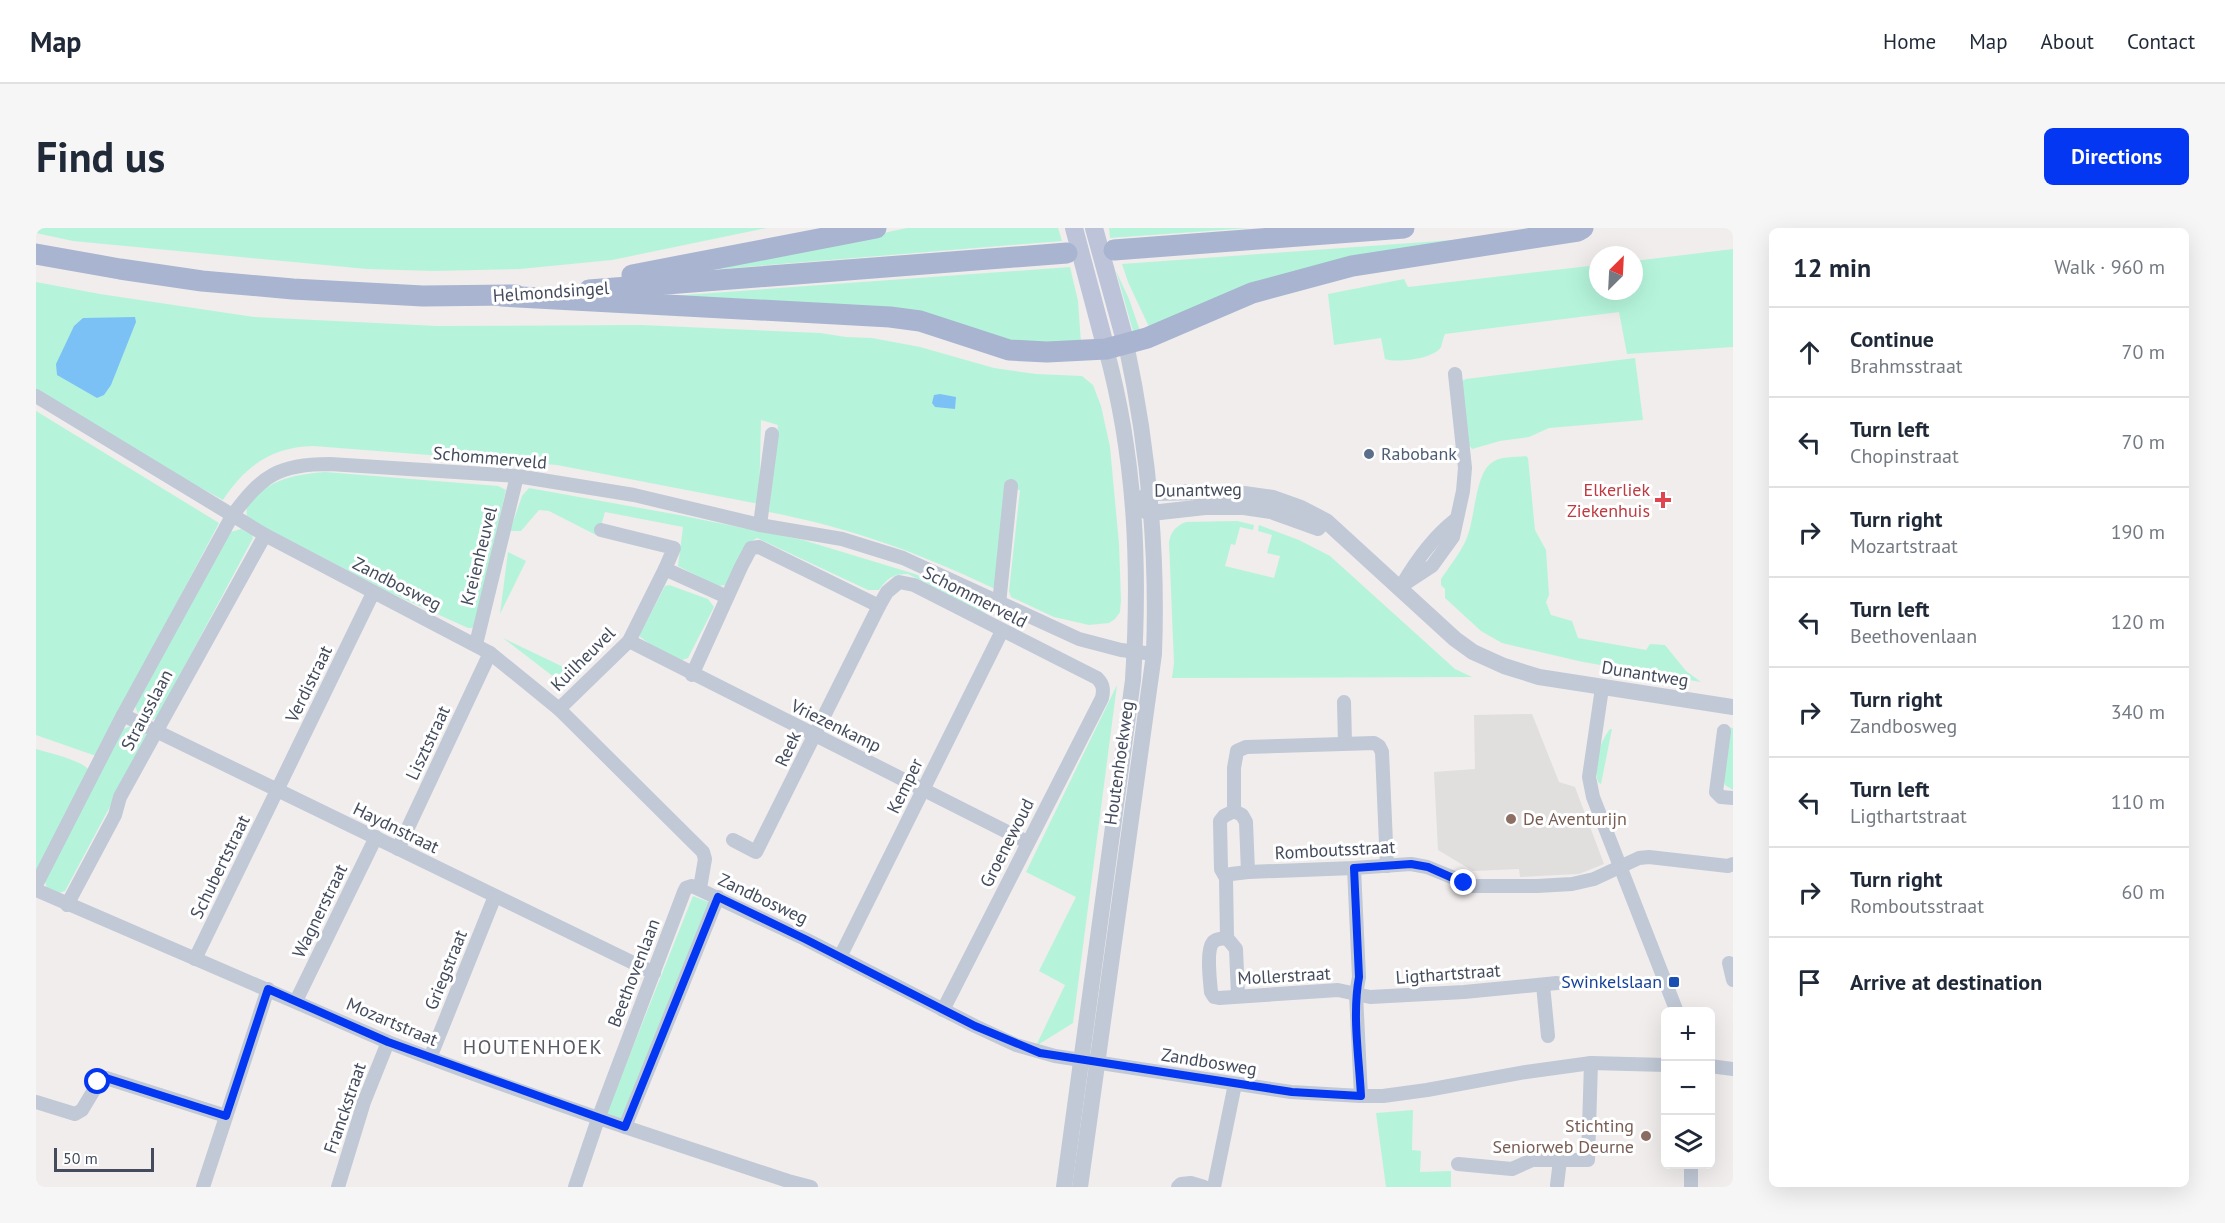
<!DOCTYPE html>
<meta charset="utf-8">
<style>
:root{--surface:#fff;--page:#f6f6f7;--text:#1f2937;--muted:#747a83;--line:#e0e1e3;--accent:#0437f2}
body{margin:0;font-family:"PT Sans",sans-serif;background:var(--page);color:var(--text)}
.controls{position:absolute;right:18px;bottom:18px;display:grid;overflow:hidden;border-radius:9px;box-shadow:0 6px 24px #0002}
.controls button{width:54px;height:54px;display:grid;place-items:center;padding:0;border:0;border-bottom:2px solid var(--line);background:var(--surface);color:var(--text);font:30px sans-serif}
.compass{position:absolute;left:1553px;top:18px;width:54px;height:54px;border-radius:50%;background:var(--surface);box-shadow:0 6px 24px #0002;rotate:24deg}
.scale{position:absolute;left:18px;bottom:15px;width:100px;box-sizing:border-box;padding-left:6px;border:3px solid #434b5c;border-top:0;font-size:16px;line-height:21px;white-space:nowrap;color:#434b5c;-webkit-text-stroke:4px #fff;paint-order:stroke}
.stop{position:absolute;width:18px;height:18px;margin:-14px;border:4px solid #0437f2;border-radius:50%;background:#fff}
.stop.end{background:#0437f2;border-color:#fff;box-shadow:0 2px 6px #0008}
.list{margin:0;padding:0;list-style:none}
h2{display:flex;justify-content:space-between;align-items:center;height:78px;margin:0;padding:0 24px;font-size:26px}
h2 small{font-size:20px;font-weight:400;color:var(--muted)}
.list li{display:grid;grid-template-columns:39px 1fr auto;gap:18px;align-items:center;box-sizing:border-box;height:90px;padding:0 24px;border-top:2px solid var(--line)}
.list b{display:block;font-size:22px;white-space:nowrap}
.list p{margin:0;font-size:20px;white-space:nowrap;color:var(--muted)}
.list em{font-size:20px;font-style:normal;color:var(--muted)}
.icon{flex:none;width:33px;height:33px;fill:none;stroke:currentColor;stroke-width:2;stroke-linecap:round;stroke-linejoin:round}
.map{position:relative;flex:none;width:1697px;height:959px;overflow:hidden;border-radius:9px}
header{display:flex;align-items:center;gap:36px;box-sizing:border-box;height:84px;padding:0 30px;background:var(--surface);border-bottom:2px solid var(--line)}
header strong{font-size:28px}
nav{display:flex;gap:33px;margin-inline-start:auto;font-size:21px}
.intro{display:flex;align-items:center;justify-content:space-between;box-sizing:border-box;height:144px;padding:0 36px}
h1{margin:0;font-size:42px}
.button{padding:15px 27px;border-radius:9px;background:var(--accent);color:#fff;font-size:21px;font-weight:700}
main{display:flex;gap:36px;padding:0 36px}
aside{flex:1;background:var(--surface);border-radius:9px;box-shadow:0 6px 24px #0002}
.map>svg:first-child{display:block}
.education{fill:#e1dede}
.green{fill:#b5f4db}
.water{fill:#7cc1f6}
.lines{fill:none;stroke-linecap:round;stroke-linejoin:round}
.minor{stroke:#c1c8d6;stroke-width:14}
.tertiary{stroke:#c1c8d6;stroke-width:16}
.secondary{stroke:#bdc4d9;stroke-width:18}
.primary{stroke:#a9b4d0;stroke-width:21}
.route{stroke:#0437f2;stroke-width:8}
.service-dot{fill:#5c6f8a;stroke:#fff;stroke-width:2}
.health-dot{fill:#e0444e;stroke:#fff;stroke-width:2}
.education-dot{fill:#8d6e63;stroke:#fff;stroke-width:2}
.transit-dot{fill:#1a4fb4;stroke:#fff;stroke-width:2}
.labels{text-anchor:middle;stroke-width:6;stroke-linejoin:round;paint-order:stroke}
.street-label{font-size:18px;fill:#434b5c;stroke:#fff}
.service-label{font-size:18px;fill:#4e5e75;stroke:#fff;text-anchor:start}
.health-label{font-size:18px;fill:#be3a42;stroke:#fff;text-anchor:end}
.education-label{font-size:18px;fill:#785e54;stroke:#fff;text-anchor:start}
.transit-label{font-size:18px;fill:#164399;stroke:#fff;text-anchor:end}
.neighbourhood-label{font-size:20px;letter-spacing:1.5px;fill:#595b63;stroke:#fff}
</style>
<header>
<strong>Map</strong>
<nav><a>Home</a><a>Map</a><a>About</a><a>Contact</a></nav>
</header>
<div class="intro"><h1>Find us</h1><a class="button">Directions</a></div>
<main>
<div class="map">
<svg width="1697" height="959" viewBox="0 0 1697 959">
<rect width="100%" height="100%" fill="#f0edec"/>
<path class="education" d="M1496,486L1523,554L1539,559L1568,636L1543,646L1484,649L1483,641L1437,643L1402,622L1398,544L1439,541L1438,487Z"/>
<g class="green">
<path d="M0,0H731L576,32L484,41L398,43L331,41L37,13L0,5Z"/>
<path d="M871,0H1022L1026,13L672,42Z"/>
<path d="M1073,0H1214L1074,10Z"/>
<path d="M1444,10L1114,101L1092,54L1086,36Z"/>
<path d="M1697,21V119L1591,126L1583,84L1409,106C1407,110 1406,116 1405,119C1398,131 1361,135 1349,131L1345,110L1298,117L1292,66L1368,51L1372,59L1562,37V63H1598V33Z"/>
<path d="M1034,39L1042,73L1045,115L1006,118L948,109L592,71Z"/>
<path d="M1080,43L1093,71L1104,103H1097Z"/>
<path d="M0,54L64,66L218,89L401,98L605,97L784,105L810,109L836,110L884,119L958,140L1000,146L1046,148L1057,157L1065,178L1074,219L1083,316L1085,372L1084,384L1079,391L1073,395L1053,397L1018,389L975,369L973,363L984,262L971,261L961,357L957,360C881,324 815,300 733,284L742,197L725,192L723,276L521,237L277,218C236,219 209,238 187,272L141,247L0,162Z"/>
<path d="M1599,130L1607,192L1513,200L1493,209L1464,213L1436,221L1432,216L1426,153L1430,151Z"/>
<path d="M0,183L183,295L60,528L0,507Z"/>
<path d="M1490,228L1492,230L1499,302L1510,322L1513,367L1510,374L1515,387L1536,393L1542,410L1610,422L1614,416L1629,417L1650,443L1665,454L1547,434L1466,415L1445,403L1409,370V361L1405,357V351C1413,339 1424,325 1430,312C1439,292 1439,249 1454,236C1464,227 1478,230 1490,228Z"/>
<path d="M289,244L462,258L470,262L438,400H432L357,366L211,290L210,276C236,251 255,247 289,244Z"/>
<path d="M493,260L643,287L767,312L879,346L948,376L951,377L952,384L947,385L872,346C856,346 852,350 843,362H832L721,310L711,316L691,357L681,358L642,338L647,299L569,284L562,308L513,283L503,282L485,303H474L486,268Z"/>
<path d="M1201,293L1218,297L1217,302L1204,299L1199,317L1195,316L1189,338L1238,350L1244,328L1231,325L1236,307L1222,303L1223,297L1263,312L1294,328L1419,441L1436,449L1136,450L1138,435L1133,314C1135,303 1140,298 1150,294Z"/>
<path d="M205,301L216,307L217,310L121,490L114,493L103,488L99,478L191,305Z"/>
<path d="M472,324L490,333L464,386Z"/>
<path d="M633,357L672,371L678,379L652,430L646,432L619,420L603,408L629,358Z"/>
<path d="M467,410L544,447L531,459Z"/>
<path d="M1081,457L1037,795L1000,818L1029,757L1003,743L1040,669L990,644Z"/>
<path d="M98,497L108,502L111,509L29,663L23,665L11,660L8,651L87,501Z"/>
<path d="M1691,499L1697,500V562L1689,557L1686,550Z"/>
<path d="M1574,501H1576L1565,556L1562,554C1557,537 1563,515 1574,501Z"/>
<path d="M0,521C13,525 45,532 53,542L0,643Z"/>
<path d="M657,668L675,675L587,896L569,889Z"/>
<path d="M1377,882L1376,922L1385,923L1384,944L1415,943V959H1350L1340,885Z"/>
</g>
<g class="water">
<path d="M99,89L100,94L75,157L68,167L61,170L21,147L20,136L38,98L47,90Z"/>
<path d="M904,166L920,169L919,181L899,179L896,175L898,167Z"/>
</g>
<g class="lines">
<g class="minor">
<path d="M0,168L229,307L454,425L523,481L667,624L669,631L664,660"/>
<path d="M724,297L736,206"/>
<path d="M565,302L638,320L629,341L691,369"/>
<path d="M1366,357C1380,333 1396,310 1419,292"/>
<path d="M1364,359L1396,338L1417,309L1427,263L1429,240L1419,146"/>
<path d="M963,376L975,258"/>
<path d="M593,413L991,614"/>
<path d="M440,416L481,248"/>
<path d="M656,447L705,339L715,320L723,319L843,378L851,364L863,354L878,357L1061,450C1067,456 1068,461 1066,470L907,782"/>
<path d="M1566,460L1553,549L1557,569L1641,784"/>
<path d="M1308,474L1309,515"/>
<path d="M523,481L593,413L629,341"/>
<path d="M87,487L618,745"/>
<path d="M1688,503L1680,564L1685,569L1697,570"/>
<path d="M1198,583V540L1201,523L1210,519L1338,515L1343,518L1346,524L1351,638"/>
<path d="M697,612L720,624L843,378"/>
<path d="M362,621L454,425"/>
<path d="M1318,640L1323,749L1320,766L1325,868"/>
<path d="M1190,650L1195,646L1212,644L1318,640L1375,636L1391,639L1438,658H1501L1536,656L1558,651L1603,630L1613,629L1692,638L1697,636"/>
<path d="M0,657L87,487L196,288C226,247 243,236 294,236L481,248L598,267L724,297L806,311L867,330L1043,411L1085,422L1118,426"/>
<path d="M0,662L352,814C484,865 618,909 752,953L775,959"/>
<path d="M31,677L79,587L84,569L229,307"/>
<path d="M1191,710C1186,711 1181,710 1177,714C1170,722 1174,753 1175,764L1178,769L1183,770L1302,762L1334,769L1428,764L1521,755"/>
<path d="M804,729L966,403"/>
<path d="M159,731L337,365"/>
<path d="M1693,735L1697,752"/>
<path d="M1507,757L1512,808"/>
<path d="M1202,768L1200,721L1191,710L1190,650L1185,641L1184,593L1188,588L1198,583L1206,587L1210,594L1212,644"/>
<path d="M260,773L340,609"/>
<path d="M394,830L459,668"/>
<path d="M1674,838L1697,841"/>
<path d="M0,874L39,886L46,882L64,852L70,850L190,888"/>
<path d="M589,899L682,669"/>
<path d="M1422,936L1476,941L1496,932H1552L1555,835"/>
<path d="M1521,957L1524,932"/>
<path d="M167,959L232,761"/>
<path d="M302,959L328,874L352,814"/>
<path d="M539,959L562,891L648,664L650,660L656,658L769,711L939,798L980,817L1019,828L1255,864L1325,868H1347L1391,862L1490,844L1555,835L1630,837"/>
<path d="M1142,959L1145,956L1155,955L1168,959"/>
<path d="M1178,959L1199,856"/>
<path d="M1655,959V936"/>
</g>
<g class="tertiary">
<path d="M1107,270L1114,265L1169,264L1208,266L1237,270L1265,280L1290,293L1419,411L1437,424L1468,438L1503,449L1697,479"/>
<path d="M1105,281L1115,285L1169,279H1208L1235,283L1282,300"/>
<path d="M1028,959L1097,452C1104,339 1100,231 1070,121"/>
<path d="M1044,959L1118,426C1122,321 1112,218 1090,116"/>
</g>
<g class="secondary">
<path d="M1038,0L1070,121"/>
<path d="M1058,0L1090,116"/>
</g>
<g class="primary">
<path d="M1078,22L1368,0"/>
<path d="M0,26L84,41L166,53L257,61L387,68L480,67"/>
<path d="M596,47L840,0"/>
<path d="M553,62L1031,25"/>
<path d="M465,68L854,89L884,93L973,122L1011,124L1070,121L1111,110L1216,65L1316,38L1542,3L1547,0"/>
</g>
</g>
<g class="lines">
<path class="route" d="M62,854L70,850L190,888L232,761L352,814L589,899L682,669L769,711L939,798L1004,825L1256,864L1325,868C1323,829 1316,787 1323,749L1318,640L1375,636L1392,639L1428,655"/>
</g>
<circle class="service-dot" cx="1333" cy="226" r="6"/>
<path class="health-dot" d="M1624 263h6v6h6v6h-6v6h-6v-6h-6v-6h6z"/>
<g class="education-dot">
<circle cx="1475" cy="591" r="6"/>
<circle cx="1610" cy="908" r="6"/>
</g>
<rect class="transit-dot" x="1632" y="748" width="12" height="12" rx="3"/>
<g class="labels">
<g class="street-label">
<text transform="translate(515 64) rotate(-4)" y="6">Helmondsingel</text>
<text transform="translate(454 230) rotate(5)" y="6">Schommerveld</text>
<text transform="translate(1162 262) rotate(-1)" y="6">Dunantweg</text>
<text transform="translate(443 328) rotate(-76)" y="6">Kreienheuvel</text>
<text transform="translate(361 356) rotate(27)" y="6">Zandbosweg</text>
<text transform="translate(939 369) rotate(27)" y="6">Schommerveld</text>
<text transform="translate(547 431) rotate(-45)" y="6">Kuilheuvel</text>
<text transform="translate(1609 446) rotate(9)" y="6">Dunantweg</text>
<text transform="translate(273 456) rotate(-64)" y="6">Verdistraat</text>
<text transform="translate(111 482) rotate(-62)" y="6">Strausslaan</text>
<text transform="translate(800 498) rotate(26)" y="6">Vriezenkamp</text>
<text transform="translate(392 515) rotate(-65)" y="6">Lisztstraat</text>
<text transform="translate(752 521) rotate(-65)" y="6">Reek</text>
<text transform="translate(1083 535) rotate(-82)" y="6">Houtenhoekweg</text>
<text transform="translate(869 558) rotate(-64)" y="6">Kemper</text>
<text transform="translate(360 600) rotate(26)" y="6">Haydnstraat</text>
<text transform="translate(971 615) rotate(-63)" y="6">Groenewoud</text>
<text transform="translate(1299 622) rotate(-3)" y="6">Romboutsstraat</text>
<text transform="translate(184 639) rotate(-64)" y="6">Schubertstraat</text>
<text transform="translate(727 671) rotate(25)" y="6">Zandbosweg</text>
<text transform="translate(284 683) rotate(-64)" y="6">Wagnerstraat</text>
<text transform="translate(410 742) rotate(-68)" y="6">Griegstraat</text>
<text transform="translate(598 745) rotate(-69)" y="6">Beethovenlaan</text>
<text transform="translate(1412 746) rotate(-4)" y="6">Ligthartstraat</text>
<text transform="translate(1248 748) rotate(-3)" y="6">Mollerstraat</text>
<text transform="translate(356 794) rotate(23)" y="6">Mozartstraat</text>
<text transform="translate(1173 834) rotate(9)" y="6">Zandbosweg</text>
<text transform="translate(309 880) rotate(-71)" y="6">Franckstraat</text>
</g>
<g class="service-label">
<text x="1345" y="232">Rabobank</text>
</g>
<g class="health-label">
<text x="1614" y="268">Elkerliek<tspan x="1614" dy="21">Ziekenhuis</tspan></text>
</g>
<g class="education-label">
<text x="1487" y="597">De Aventurijn</text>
<text x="1598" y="904" text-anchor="end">Stichting<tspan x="1598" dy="21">Seniorweb Deurne</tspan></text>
</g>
<g class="transit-label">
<text x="1626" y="760">Swinkelslaan</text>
</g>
<g class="neighbourhood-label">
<text x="497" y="826">HOUTENHOEK</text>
</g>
</g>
</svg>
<div class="controls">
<button>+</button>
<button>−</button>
<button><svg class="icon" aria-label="layers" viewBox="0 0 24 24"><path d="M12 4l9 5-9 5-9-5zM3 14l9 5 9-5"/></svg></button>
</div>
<svg class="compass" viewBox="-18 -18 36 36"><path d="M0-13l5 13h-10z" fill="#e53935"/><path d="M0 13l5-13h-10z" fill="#747a83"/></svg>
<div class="scale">50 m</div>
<div class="stop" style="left:62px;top:854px"></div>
<div class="stop end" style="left:1428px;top:655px"></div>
</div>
<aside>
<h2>12 min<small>Walk · 960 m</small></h2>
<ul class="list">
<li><svg class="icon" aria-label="ahead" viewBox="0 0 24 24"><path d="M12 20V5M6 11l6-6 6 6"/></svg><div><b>Continue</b><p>Brahmsstraat</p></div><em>70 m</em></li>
<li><svg class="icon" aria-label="left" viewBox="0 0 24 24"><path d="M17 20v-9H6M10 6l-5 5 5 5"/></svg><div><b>Turn left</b><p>Chopinstraat</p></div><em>70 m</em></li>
<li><svg class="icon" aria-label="right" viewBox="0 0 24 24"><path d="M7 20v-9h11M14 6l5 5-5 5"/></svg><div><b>Turn right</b><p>Mozartstraat</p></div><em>190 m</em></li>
<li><svg class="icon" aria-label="left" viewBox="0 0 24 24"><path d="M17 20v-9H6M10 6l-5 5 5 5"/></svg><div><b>Turn left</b><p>Beethovenlaan</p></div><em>120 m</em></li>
<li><svg class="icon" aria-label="right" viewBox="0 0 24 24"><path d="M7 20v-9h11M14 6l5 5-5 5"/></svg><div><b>Turn right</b><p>Zandbosweg</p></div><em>340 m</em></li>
<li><svg class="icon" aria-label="left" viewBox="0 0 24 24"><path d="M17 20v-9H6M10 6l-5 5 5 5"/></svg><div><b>Turn left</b><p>Ligthartstraat</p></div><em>110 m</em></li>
<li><svg class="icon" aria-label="right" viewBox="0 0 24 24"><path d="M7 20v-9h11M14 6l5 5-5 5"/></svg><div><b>Turn right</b><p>Romboutsstraat</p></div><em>60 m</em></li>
<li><svg class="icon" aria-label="arrive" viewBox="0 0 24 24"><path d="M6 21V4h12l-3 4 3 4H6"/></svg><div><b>Arrive at destination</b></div></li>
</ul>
</aside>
</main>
